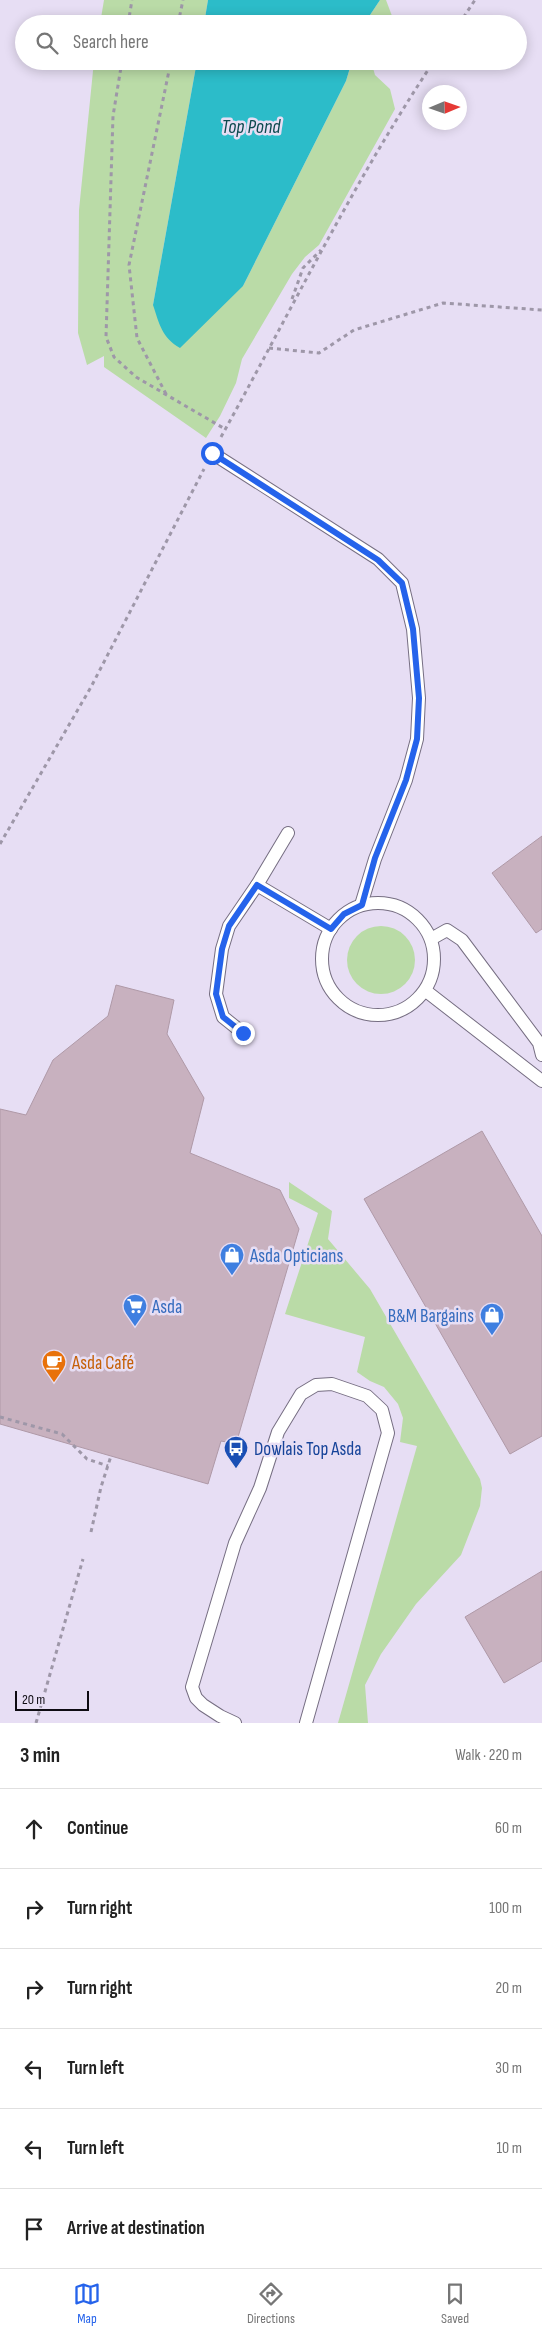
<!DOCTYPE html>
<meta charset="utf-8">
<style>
:root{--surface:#fff;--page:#f2f2f2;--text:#222;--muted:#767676;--line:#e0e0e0;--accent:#2563eb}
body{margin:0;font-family:"Sofia Sans Condensed",sans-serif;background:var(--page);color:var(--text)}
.compass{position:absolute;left:422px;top:85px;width:45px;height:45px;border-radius:50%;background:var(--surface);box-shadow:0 2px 12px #0003;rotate:88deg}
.scale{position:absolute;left:15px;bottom:12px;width:74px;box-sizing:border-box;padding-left:5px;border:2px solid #0e0b12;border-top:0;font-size:14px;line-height:18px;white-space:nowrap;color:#0e0b12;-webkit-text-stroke:4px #e7def4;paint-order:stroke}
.stop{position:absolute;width:15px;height:15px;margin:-11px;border:4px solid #2563eb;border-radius:50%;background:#fff}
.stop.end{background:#2563eb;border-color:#fff;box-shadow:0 1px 5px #0008}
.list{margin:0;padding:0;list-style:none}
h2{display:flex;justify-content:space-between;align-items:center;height:65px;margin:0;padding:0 20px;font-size:21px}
h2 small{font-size:16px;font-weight:400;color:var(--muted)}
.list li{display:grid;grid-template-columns:32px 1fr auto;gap:15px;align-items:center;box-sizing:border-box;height:80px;padding:0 20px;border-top:1px solid var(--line)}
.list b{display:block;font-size:19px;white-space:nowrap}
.list em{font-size:16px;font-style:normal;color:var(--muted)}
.icon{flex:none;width:28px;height:28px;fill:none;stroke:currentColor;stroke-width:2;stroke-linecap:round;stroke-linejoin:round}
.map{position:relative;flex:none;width:542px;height:1723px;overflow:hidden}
.search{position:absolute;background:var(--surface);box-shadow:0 2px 12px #0003;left:15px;right:15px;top:15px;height:55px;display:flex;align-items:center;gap:12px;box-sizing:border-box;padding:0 18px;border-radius:28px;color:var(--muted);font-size:19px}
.sheet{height:545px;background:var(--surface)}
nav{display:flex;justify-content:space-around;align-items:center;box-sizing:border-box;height:70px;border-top:1px solid var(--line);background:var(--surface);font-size:14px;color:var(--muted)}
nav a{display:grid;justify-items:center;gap:2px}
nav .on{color:var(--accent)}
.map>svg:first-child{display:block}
.green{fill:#badba7}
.water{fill:#2cbcc9}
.building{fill:#c8b1bf;stroke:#af99a7}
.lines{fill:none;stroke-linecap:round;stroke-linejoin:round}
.service-casing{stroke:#766e82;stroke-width:14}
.path{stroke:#9e97a8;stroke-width:3;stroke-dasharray:4 4;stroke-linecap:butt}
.service{stroke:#fff;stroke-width:12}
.route{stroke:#2563eb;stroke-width:6}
.labels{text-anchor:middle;stroke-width:5;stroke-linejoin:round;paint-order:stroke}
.shop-label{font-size:19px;fill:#366cbe;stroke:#e7def4;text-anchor:start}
.food-label{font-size:19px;fill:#c56008;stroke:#e7def4;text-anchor:start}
.transit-label{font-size:19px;fill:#164399;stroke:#e7def4;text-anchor:start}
.water-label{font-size:20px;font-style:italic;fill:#0d494f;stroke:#e7def4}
</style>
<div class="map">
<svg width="542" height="1723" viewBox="0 0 542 1723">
<rect width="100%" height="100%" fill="#e7def4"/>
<g class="green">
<path d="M104,0H208L204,24H100Z"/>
<path d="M380,0H386L395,24H364Z"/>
<path d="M94,61H197L153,305L243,286L346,81L352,61H377L373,68L375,75L390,89L395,109L319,245L305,257L292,274L242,359L236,383L220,416L206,438L104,367V356L87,365L78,333L79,210Z"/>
<circle cx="381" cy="960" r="34"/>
<path d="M289,1182L332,1211L328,1239L370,1289L480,1479L482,1488L480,1506L461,1555L416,1604L381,1654L365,1685L368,1723H338L417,1446L400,1442L403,1418L398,1404L384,1387L370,1381L357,1372L365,1337L285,1314L318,1213L289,1198Z"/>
</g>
<g class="water">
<path d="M208,0H380L364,24H204Z"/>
<path d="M197,61H352L346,81L243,286L180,348C162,338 159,323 153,305Z"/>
</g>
<g class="building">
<path d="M542,836V929L536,933L492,873Z"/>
<path d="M116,985L174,1000L167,1034L204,1098L190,1153L280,1190L299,1229L236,1444L221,1441L208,1484L0,1424V1109L26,1115L53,1060L108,1016Z"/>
<path d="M482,1131L542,1236V1436L510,1454L364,1199Z"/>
<path d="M542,1571V1661L504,1683L465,1617Z"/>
</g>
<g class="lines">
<defs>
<g id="service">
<path d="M212,453L378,559L402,583L413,629L419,698L417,739L406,780L375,859L361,905"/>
<path d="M257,885L288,833"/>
<circle cx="378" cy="959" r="56"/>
<path d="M431,939L447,930L462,940L539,1043L542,1055"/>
<path d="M426,991L542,1081"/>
<path d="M243,1033L223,1017L216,994L222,949L229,926L257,885L331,929"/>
<path d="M235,1723L220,1716L203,1705L196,1698L192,1687L235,1543L260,1488L278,1432L301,1394L316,1385L332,1384L367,1396L382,1410L388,1433L306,1723"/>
</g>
</defs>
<use href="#service" class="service-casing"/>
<g class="path">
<path d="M128,24L132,0"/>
<path d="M178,24L183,0"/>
<path d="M459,24L475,0"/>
<path d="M122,61L113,116L106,337L114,357L136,377L225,429"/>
<path d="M292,299L303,268L321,250"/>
<path d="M269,348L319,353L354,330L443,303L542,310"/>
<path d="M166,394L137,338L129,265L171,61"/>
<path d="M221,437C291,311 354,181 434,61"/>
<path d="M0,844L91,687L204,469"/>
<path d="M0,1417L62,1434L87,1459L108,1466"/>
<path d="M91,1532L101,1487L111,1456"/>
<path d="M36,1723L83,1559"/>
</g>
<use href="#service" class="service"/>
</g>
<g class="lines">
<path class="route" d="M212,453L378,560L402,583L413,629L419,698L417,739L406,780L375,858L362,905L344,914L331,929L257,885L229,926L222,949L216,994L223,1017L243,1033"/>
</g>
<defs>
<symbol id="shop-pin" viewBox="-11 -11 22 30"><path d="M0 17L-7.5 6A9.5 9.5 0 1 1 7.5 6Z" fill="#3f7fe0" stroke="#e7def4"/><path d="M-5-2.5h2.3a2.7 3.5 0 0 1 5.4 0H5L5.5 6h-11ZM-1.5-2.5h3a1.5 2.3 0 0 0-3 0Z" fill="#fff"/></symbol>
<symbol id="supermarket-pin" viewBox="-11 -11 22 30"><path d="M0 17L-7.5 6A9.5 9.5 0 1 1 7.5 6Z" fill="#3f7fe0" stroke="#e7def4"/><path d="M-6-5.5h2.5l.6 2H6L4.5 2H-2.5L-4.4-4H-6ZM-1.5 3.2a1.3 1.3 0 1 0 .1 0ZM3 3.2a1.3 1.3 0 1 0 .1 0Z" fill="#fff"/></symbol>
<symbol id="cafe-pin" viewBox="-11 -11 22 30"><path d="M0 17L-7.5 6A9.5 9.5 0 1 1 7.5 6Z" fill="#e8710a" stroke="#e7def4"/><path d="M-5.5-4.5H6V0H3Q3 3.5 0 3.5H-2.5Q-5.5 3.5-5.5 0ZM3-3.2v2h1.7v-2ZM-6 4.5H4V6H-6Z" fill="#fff"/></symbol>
<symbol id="bus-pin" viewBox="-11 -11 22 30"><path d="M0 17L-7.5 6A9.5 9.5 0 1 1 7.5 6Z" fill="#1a4fb4" stroke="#e7def4"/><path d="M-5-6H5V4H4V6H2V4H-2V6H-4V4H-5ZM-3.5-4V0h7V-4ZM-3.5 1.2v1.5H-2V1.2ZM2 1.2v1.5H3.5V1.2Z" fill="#fff"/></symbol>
</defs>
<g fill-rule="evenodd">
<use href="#shop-pin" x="218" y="1241" width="28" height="38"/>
<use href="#supermarket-pin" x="121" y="1292" width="28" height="38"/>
<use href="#shop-pin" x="478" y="1301" width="28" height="38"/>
<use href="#cafe-pin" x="40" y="1348" width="28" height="38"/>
<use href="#bus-pin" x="222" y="1434" width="28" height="38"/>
</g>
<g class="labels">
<g class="shop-label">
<text x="250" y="1262">Asda Opticians</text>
<text x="152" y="1313">Asda</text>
<text x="474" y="1322" text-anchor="end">B&amp;M Bargains</text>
</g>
<g class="food-label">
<text x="72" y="1369">Asda Café</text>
</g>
<g class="transit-label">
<text x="254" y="1455">Dowlais Top Asda</text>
</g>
<g class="water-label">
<text x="251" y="133">Top Pond</text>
</g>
</g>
</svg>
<svg class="compass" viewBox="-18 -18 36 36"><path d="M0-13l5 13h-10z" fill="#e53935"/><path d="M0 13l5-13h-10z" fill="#767676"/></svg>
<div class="scale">20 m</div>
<div class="stop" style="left:212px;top:453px"></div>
<div class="stop end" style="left:243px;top:1033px"></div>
<div class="search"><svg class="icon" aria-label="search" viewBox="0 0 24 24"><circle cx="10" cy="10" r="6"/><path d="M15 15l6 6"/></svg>Search here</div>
</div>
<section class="sheet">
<h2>3 min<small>Walk · 220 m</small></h2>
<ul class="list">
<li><svg class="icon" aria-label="ahead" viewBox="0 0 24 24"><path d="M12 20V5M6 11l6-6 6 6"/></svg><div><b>Continue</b></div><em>60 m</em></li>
<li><svg class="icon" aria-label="right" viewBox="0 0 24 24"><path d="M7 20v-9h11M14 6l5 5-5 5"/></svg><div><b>Turn right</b></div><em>100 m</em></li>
<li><svg class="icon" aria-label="right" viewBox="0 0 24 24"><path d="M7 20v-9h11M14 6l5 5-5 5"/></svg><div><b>Turn right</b></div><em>20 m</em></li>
<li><svg class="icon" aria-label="left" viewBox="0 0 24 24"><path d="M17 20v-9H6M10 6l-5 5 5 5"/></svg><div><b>Turn left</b></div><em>30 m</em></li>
<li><svg class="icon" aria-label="left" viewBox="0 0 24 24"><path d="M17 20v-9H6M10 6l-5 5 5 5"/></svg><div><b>Turn left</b></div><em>10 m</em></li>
<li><svg class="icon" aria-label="arrive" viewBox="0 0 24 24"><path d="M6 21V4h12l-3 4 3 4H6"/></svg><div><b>Arrive at destination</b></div></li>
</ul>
</section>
<nav>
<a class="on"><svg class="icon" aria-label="map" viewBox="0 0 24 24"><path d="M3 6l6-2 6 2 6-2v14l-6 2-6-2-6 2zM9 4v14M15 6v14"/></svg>Map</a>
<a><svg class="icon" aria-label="directions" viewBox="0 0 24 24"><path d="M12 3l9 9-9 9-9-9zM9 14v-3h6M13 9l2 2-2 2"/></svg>Directions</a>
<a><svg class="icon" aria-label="saved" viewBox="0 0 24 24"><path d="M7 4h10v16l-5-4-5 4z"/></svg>Saved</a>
</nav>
